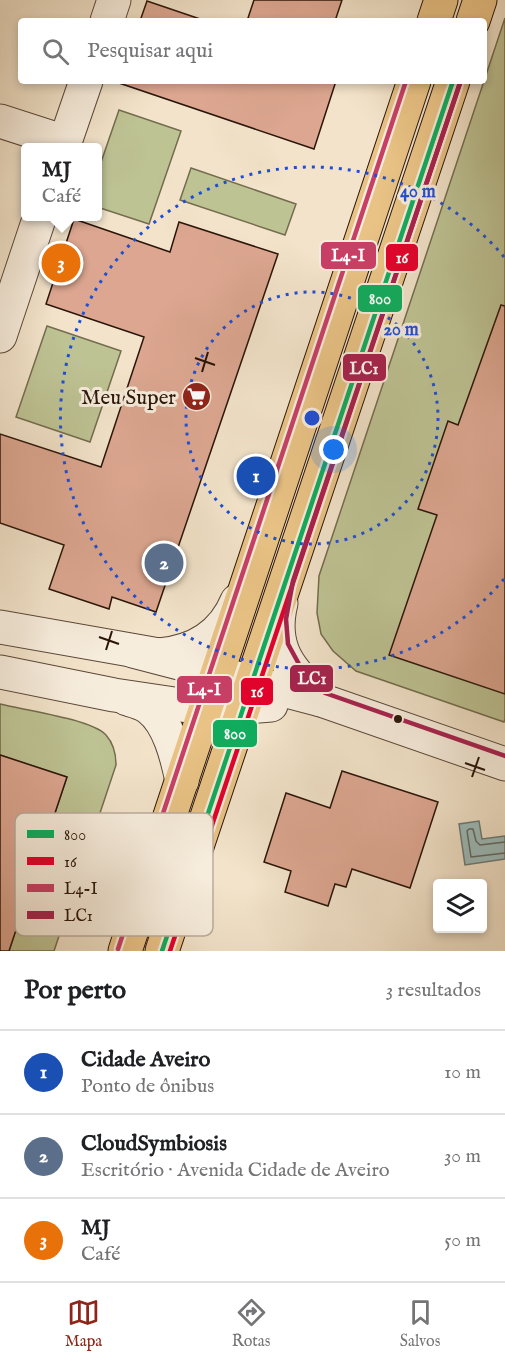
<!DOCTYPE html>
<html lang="pt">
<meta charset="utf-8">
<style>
:root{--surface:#fff;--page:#f6f6f6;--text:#202124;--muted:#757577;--line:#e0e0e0;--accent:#8f2418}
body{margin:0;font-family:"IM FELL English",serif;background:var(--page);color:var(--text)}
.controls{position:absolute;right:18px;bottom:18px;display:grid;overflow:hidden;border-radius:6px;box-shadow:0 3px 9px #0003}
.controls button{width:54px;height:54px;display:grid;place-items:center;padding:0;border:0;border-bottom:2px solid var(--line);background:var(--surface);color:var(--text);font:30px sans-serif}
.you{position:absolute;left:334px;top:450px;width:21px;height:21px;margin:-15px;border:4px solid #fff;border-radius:50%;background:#1a73e8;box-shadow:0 0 0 9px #1a73e833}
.badge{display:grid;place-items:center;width:39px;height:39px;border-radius:50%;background:var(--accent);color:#fff;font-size:20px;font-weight:700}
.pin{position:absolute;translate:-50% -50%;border:3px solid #fff;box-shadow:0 2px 6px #0006}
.popup{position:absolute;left:21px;top:143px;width:81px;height:78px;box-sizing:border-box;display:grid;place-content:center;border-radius:6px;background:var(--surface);filter:drop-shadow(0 2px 4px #0005);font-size:20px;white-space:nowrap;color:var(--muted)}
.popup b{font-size:22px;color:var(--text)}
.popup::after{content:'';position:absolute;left:50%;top:100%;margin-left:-12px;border:12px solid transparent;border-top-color:var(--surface)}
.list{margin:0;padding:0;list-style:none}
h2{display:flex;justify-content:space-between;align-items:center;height:78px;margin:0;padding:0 24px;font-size:26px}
h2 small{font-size:20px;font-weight:400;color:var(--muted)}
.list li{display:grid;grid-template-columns:39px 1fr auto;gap:18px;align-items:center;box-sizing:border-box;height:84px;padding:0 24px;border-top:2px solid var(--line)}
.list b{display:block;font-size:22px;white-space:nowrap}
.list p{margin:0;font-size:20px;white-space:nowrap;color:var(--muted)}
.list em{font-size:20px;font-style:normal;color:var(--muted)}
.icon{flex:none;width:33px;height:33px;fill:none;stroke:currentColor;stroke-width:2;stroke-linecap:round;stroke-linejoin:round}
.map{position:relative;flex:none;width:505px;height:951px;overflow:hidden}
.search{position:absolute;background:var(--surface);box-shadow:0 3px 9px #0003;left:18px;right:18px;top:18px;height:66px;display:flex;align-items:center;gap:15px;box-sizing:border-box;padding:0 21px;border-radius:6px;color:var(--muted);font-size:22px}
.sheet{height:330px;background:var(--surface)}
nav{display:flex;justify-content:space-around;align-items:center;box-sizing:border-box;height:84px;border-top:2px solid var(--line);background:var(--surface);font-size:16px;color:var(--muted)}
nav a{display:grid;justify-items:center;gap:3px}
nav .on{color:var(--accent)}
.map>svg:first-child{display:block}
.green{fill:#bec394;stroke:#746c4e;stroke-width:1.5}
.water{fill:#9dbdbd;stroke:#6f7a75;stroke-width:1.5}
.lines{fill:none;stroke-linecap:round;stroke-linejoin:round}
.shore{stroke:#646963;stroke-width:1.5}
.building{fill:#dca690;stroke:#2a1509;stroke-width:1.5}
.minor-casing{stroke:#5c4839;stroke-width:35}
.major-casing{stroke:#2a1509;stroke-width:35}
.minor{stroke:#f7eddd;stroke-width:33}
.major{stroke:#e9c285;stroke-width:33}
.bus-1-casing{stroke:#f7eddd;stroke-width:9}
.bus-2-casing{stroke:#f7eddd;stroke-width:9}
.bus-3-casing{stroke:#f7eddd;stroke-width:9}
.bus-4-casing{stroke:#f7eddd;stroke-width:9}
.bus-1{stroke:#0fad5e;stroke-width:4.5}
.bus-2{stroke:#e4002b;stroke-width:4.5}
.bus-3{stroke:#c83f66;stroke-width:4.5}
.bus-4{stroke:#a7214e;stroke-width:4.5}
.ticks{fill:none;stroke:#2a1509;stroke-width:2}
.ring{fill:none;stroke:#1d4ed8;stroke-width:3;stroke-dasharray:3 6}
.bus-dot{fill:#2a1509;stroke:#f7eddd;stroke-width:2}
.labels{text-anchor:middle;stroke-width:6;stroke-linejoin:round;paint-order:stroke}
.poi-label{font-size:21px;fill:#2a1509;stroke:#f7eddd;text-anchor:end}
.key{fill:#f7eddd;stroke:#baac9d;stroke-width:1.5}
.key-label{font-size:16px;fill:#2a1509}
.centre{fill:#1d4ed8;stroke:#f7eddd;stroke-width:3}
.ring-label{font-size:18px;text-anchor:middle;font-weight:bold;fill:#1d4ed8;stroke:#f7eddd;stroke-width:6;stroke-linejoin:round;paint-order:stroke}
.line-badge{stroke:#f7eddd;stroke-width:2}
.badge-label{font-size:16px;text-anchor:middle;font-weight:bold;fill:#fff}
</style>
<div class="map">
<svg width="505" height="951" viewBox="0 0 505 951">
<rect width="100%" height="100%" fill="#f2e3ca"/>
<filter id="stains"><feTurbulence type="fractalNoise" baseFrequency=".00333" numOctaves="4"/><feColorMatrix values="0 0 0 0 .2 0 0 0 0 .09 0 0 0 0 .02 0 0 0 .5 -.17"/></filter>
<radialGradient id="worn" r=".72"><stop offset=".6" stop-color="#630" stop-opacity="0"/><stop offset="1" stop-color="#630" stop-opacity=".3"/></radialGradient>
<g class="green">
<path d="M505,18V719L504,722L356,671L333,651L321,634L317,613L319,576Z"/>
<path d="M119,110L181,131L149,224L97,207V174Z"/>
<path d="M191,168L296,204L285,235L180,200Z"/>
<path d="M47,326L121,351L90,442L16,417Z"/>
<path d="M0,704C24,710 91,719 106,735C114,744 116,754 116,765L54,951H9L67,777L0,755Z"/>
</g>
<path class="water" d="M479,821L482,839L505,836V859L465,865L459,824Z"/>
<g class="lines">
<path class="shore" d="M505,842L480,845L476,841L473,829H469L467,831L471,857L505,853"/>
</g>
<g class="building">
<path d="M254,0H342L335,21H247Z"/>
<path d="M147,1L206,21H140Z"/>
<path d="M120,81H336L314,149L119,83Z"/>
<path d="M74,219L170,252L179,222L278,254L156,612L112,597L109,609L49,589L64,545L0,523V434L101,467L144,337L46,304Z"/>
<path d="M501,305L505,306V694L389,655L437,515L418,509L448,421L458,425Z"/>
<path d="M0,755L67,777L9,951H0Z"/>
<path d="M342,771L438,802L410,888L352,869L346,887L335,884L328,906L285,892L291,871L264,862L286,793L330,808Z"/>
</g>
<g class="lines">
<defs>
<g id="minor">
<path d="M107,21L114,0"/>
<path d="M0,121L65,142"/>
<path d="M63,148L86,81"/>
<path d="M0,336L40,216"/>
<path d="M281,603C270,648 290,670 321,700"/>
<path d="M0,627L159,655C194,652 223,635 237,601"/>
<path d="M133,651L321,700L505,764"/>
<path d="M0,672L114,695L188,706L221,709L271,705"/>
<path d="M127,699C134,701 143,703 149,708C169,723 177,757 182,781"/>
</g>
<g id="major">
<path d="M434,21L441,0"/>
<path d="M473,21L480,0"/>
<path d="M125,951L414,81"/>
<path d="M162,951L453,81"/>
</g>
</defs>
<use href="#minor" class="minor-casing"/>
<use href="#major" class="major-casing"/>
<use href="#minor" class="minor"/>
<use href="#major" class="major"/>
<defs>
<path id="bus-1" d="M162,951L453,81"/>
<path id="bus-2" d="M170,951L460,83"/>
<path id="bus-3" d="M118,949L406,81"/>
<path id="bus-4" d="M460,83L293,581L286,619L288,644L300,666L325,693L505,756"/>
</defs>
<use href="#bus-1" class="bus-1-casing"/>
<use href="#bus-2" class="bus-2-casing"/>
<use href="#bus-3" class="bus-3-casing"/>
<use href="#bus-4" class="bus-4-casing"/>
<use href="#bus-1" class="bus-1"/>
<use href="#bus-2" class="bus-2"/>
<use href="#bus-3" class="bus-3"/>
<use href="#bus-4" class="bus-4"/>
</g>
<path class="ticks" d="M195,358L215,365M202,372L208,352M99,637L119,644M106,650L112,631M465,763L485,770M472,777L479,757"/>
<g class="ring">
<circle cx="312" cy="418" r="126"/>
<path d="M504 579A251 251 0 1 1 504 257"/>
</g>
<defs>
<symbol id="supermarket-disc" viewBox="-11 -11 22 22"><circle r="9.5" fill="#8f2418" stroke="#f7eddd"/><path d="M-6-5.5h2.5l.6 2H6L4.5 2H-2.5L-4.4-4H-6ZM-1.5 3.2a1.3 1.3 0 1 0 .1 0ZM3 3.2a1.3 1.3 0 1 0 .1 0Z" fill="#fff"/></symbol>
</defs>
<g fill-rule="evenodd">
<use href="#supermarket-disc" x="180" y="380" width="33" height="33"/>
</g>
<circle class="bus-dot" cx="398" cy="719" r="5"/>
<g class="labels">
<g class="poi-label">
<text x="176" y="404">Meu Super</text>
</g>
</g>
<rect x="15" y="813" width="198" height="123" rx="9" class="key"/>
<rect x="27" y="830" width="27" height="8" fill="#0fad5e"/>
<rect x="27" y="857" width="27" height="8" fill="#e4002b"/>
<rect x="27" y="884" width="27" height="8" fill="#c83f66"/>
<rect x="27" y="911" width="27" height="8" fill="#a7214e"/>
<g class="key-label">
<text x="64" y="840">800</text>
<text x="64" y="867">16</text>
<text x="64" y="894">L4-I</text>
<text x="64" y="921">LC1</text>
</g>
<circle cx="312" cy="418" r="9" class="centre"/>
<g class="ring-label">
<text x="418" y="197">40 m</text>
<text x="401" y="335">20 m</text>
</g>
<g class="line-badge">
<rect x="320" y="241" width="57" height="29" rx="6" fill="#c83f66"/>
<rect x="385" y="243" width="34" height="29" rx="6" fill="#e4002b"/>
<rect x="357" y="284" width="46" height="29" rx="6" fill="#0fad5e"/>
<rect x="342" y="353" width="45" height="29" rx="6" fill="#a7214e"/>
<rect x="289" y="664" width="45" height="29" rx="6" fill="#a7214e"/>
<rect x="176" y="675" width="57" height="29" rx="6" fill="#c83f66"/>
<rect x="240" y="677" width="34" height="29" rx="6" fill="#e4002b"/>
<rect x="212" y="719" width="46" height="29" rx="6" fill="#0fad5e"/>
</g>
<g class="badge-label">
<text x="348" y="261">L4-I</text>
<text x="402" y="263">16</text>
<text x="380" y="304">800</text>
<text x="364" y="374">LC1</text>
<text x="312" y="684">LC1</text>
<text x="204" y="695">L4-I</text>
<text x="257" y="697">16</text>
<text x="235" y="739">800</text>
</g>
<rect width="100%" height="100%" filter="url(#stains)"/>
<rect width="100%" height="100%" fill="url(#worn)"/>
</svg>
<div class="controls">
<button><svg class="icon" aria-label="layers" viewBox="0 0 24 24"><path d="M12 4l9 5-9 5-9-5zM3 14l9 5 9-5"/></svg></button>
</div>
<div class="you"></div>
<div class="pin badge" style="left:256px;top:476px;background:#1a4fb4">1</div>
<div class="pin badge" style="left:164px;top:563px;background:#5c6f8a">2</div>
<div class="pin badge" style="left:61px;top:263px;background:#e8710a">3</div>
<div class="popup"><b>MJ</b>Café</div>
<div class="search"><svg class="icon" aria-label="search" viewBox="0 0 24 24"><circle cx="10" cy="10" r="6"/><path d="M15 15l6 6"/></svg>Pesquisar aqui</div>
</div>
<section class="sheet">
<h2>Por perto<small>3 resultados</small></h2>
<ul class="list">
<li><span class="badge" style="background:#1a4fb4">1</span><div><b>Cidade Aveiro</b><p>Ponto de ônibus</p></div><em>10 m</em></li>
<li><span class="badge" style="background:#5c6f8a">2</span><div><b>CloudSymbiosis</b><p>Escritório · Avenida Cidade de Aveiro</p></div><em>30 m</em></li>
<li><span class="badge" style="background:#e8710a">3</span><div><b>MJ</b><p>Café</p></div><em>50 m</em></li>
</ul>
</section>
<nav>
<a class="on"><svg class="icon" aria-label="map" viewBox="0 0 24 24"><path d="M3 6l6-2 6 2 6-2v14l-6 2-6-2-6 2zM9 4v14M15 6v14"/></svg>Mapa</a>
<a><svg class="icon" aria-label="directions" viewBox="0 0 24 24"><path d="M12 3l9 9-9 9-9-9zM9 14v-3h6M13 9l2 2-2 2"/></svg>Rotas</a>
<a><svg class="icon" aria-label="saved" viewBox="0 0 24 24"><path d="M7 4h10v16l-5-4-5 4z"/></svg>Salvos</a>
</nav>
